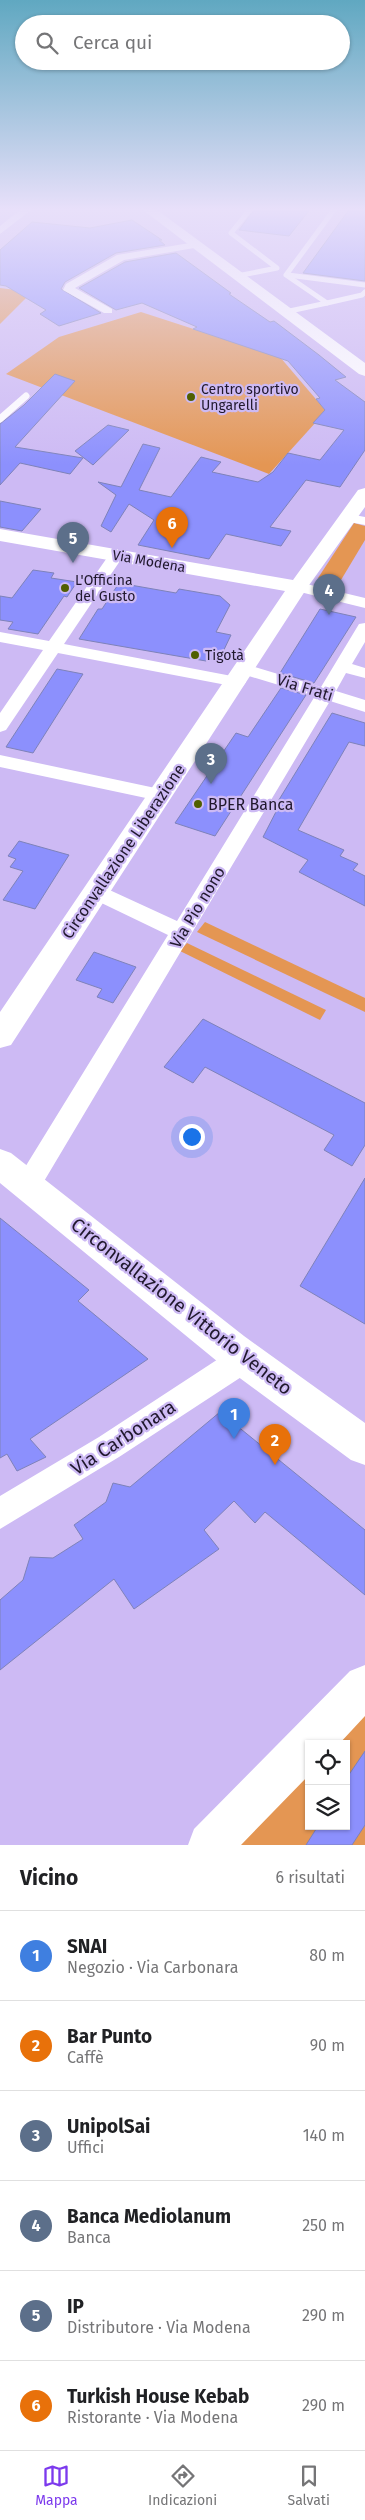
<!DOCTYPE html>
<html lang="it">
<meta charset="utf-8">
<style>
:root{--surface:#fff;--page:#f2f2f2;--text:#202124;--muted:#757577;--line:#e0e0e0;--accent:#7c3aed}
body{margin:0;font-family:"Fira Sans",sans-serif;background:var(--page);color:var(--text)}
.controls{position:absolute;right:15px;bottom:15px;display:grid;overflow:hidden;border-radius:0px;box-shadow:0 1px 4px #0004}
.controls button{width:45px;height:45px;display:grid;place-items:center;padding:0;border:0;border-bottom:1px solid var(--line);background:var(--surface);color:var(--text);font:25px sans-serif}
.you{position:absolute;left:191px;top:1136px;width:18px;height:18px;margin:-12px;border:4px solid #fff;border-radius:50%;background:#1a73e8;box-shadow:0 0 0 8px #1a73e833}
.badge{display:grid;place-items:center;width:32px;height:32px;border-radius:50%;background:var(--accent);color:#fff;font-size:16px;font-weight:700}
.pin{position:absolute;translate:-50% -41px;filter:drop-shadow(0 1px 2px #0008)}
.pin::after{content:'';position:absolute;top:26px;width:18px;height:15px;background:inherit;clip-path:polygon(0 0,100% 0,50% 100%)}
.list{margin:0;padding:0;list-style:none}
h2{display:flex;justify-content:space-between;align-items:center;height:65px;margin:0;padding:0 20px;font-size:21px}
h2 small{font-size:16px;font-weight:400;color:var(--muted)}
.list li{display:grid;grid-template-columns:32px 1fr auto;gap:15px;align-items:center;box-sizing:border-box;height:90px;padding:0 20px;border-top:1px solid var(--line)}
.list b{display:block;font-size:19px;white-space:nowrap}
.list p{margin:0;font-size:16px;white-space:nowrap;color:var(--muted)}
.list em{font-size:16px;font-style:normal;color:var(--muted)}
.icon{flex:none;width:28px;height:28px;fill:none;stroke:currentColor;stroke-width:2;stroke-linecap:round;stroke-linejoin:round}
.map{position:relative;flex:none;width:365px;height:1845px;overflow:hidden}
.search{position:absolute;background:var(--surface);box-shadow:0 1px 4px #0004;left:15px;right:15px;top:15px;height:55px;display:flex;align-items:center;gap:12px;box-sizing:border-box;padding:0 18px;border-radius:28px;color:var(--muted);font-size:19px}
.sheet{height:605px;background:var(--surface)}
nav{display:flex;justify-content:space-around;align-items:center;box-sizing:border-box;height:70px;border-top:1px solid var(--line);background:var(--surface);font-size:14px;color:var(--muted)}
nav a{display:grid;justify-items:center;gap:2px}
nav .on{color:var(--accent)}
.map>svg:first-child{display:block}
.green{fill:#e49653}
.building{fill:#8c90fd;stroke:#7e82b9}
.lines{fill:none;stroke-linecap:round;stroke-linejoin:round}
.service-far1{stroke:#fff;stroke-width:5}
.service{stroke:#fff;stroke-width:7}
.minor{fill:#fff;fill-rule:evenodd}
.tertiary{fill:#fff;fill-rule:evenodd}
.secondary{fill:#fff;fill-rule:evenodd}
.poi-dot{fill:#505f01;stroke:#cdbaf4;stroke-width:2}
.labels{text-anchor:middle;stroke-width:4.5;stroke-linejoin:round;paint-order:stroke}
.far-poi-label{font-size:14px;fill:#20182d;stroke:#cdbaf4;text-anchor:start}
.far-street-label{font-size:14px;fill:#20182d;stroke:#cdbaf4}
.street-label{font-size:16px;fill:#20182d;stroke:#cdbaf4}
.poi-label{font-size:16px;fill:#20182d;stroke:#cdbaf4;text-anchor:start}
.near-street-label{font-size:19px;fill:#20182d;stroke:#cdbaf4}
</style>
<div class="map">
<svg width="365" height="1845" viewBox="0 0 365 1845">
<rect width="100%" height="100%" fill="#cdbaf4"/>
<g class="green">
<path d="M0,288L32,292L0,324Z"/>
<path d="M141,312L280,357L326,411L269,474L6,374L59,337Z"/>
<path d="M354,523L365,526V540L338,585L318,578Z"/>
<path d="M205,922L365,998V1012L197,932Z"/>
<path d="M187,943L326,1010L320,1020L180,951Z"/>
<path d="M365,1715V1845H238L309,1772V1826H346V1744H337Z"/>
</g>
<g class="building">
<path d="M256,207H312L289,236L239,230Z"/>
<path d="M351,207H365V281L303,273Z"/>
<path d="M132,220L162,240H159L165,245L116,253L65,282L61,289L101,313L59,326L40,314L46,310L6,286L0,285V250L32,222L90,228Z"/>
<path d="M176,253L231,293L229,294L270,322L274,321L319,355L346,377L335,380L365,402V450L340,487L306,480L270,527L291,531L281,546L226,534L209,559L138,545L154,520L129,504L111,532L101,526L116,495L98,482L121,487L143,444L160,448L139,490L171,497L201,457L221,462L212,472L258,482L273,472L288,453L320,460L344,430L313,423L325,410L316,399L320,398L288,361L193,329L197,327L142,303L116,310L79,288L125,262Z"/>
<path d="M55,374L75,381L15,447L83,458L70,474L20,463L0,485V424L24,405Z"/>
<path d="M108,425L129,430L93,465L75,451Z"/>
<path d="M0,501L41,509L22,531L0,527Z"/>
<path d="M33,570L54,573L51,578L77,582L67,597L64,596L38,634L8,629L13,622L0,620V596L12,598Z"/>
<path d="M119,583L176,593L179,589L220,596L230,605L216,632L231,635L221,656L206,661L79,639L98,609H102Z"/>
<path d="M320,609L356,617L314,683L280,673Z"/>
<path d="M57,669L83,674L33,753L6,747Z"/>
<path d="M281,688L306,695L215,836L175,823L236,733L248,737Z"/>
<path d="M332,713L365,723V746L349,742L298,830L344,850L340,856L358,864L353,870L365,876V906L299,872L308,860L263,837L280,804L277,803Z"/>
<path d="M19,841L69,855L35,909L3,900L23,871L10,867L16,859L8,856Z"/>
<path d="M94,952L136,967L113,1003L97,997L102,989L76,980Z"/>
<path d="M203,1019L365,1103V1145L352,1166L324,1150L334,1135L205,1067L193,1083L164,1067Z"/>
<path d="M365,1178V1324L300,1286Z"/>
<path d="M0,1218L89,1290L78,1301L148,1359L30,1439L46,1457L17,1471L7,1454L0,1458Z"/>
<path d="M220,1412L365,1530V1595L265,1512L255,1523L234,1501L204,1530L219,1549L134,1609L114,1579L0,1670V1600L23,1580L30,1557L53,1558L83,1539L74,1525L106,1502L113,1483L130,1487Z"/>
<path d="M365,1751V1825L352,1845H306L318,1826H346V1779Z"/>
</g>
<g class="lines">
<g class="service-far1">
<path d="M288,275L365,285"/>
<path d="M237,276L277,268L231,233L252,207"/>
<path d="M327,303L362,295L365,292"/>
<path d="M285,312L327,303L286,275L336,207"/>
</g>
<path class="service" d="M0,419L26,396"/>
<g class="minor">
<path d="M24,207H35L0,234V226Z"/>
<path d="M196,242L200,243V247L124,260L75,288L112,309V313H104L63,290L66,284L117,255Z"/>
<path d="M349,514L365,517V525L344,521L342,518Z"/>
<path d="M116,550L124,555L64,644L237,677L243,678L246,682L243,686L237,687L58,653L6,730L0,732V713L43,650L0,642V632L49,641L111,552Z"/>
<path d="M298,582L365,598V608L292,590L290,587Z"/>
<path d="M365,623V642L352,664L365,668V678L346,673L336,691L365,700V712L330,701L37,1193L28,1196L19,1193L15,1185L19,1177L168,935L89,897L86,892L89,887L96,884L103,887L177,921L315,696L239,673L236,669L239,665L245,664L321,687L359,624Z"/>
<path d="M0,755L160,789L167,790L170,795L167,800L160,801L0,767Z"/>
<path d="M245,1344L255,1348L259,1358L255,1368L119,1457L0,1529V1496L99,1437L235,1348Z"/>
</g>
<path class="tertiary" d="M365,1665V1716L339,1744H309V1775L241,1845H188L194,1829L350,1671Z"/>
<g class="secondary">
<path d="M139,207H153L365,363V376L359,374Z"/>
<path d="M365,488V507L307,588L11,1045L0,1048V1012L285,591L0,541V529L293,580L358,490Z"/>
<path d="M0,1149L11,1153L244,1336L365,1423V1465L351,1460L218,1362L0,1183Z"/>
</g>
</g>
<linearGradient id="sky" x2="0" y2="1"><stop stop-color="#60a8c1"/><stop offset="0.45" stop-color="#e8e0fa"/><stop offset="1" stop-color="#e8e0fa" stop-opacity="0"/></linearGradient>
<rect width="365" height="465" fill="url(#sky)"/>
<g class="poi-dot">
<circle cx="191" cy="397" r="5"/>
<circle cx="65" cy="588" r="5"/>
<circle cx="195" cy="655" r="5"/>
<circle cx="198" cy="804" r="5"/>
</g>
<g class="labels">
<g class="far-poi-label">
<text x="201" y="394">Centro sportivo<tspan x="201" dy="16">Ungarelli</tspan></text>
<text x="75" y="585">L'Officina<tspan x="75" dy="16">del Gusto</tspan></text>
<text x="205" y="660">Tigotà</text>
</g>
<g class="far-street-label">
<text transform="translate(149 561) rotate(10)" y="5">Via Modena</text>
</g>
<g class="street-label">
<text transform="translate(305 687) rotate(17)" y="6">Via Frati</text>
<text transform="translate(123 851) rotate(-56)" y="6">Circonvallazione Liberazione</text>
<text transform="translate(197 907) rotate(-59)" y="6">Via Pio nono</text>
</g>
<g class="poi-label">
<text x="208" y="810">BPER Banca</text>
</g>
<g class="near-street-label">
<text transform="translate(182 1306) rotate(38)" y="7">Circonvallazione Vittorio Veneto</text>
<text transform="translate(123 1437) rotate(-33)" y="7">Via Carbonara</text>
</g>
</g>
</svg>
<div class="controls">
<button><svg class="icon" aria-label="locate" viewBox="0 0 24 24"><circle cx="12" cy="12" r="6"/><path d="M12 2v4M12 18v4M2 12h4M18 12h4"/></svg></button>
<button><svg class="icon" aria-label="layers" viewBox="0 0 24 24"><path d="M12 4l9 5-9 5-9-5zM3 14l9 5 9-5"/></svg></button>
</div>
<div class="you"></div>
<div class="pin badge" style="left:234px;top:1439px;background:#3f7fe0">1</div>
<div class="pin badge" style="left:275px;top:1465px;background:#e8710a">2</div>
<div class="pin badge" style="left:211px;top:784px;background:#5c6f8a">3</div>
<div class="pin badge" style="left:329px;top:615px;background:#5c6f8a">4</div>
<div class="pin badge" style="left:73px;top:563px;background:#5c6f8a">5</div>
<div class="pin badge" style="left:172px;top:548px;background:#e8710a">6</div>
<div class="search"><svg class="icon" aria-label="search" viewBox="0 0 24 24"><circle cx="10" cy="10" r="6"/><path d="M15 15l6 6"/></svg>Cerca qui</div>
</div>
<section class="sheet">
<h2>Vicino<small>6 risultati</small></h2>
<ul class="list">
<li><span class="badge" style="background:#3f7fe0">1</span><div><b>SNAI</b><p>Negozio · Via Carbonara</p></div><em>80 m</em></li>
<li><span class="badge" style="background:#e8710a">2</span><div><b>Bar Punto</b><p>Caffè</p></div><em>90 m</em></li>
<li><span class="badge" style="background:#5c6f8a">3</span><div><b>UnipolSai</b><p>Uffici</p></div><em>140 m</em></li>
<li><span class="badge" style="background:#5c6f8a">4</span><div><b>Banca Mediolanum</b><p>Banca</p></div><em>250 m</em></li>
<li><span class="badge" style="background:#5c6f8a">5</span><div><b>IP</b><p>Distributore · Via Modena</p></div><em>290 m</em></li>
<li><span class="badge" style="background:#e8710a">6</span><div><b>Turkish House Kebab</b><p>Ristorante · Via Modena</p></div><em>290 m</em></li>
</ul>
</section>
<nav>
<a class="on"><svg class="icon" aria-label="map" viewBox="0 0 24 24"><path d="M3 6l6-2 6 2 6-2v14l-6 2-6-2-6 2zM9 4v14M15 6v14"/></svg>Mappa</a>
<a><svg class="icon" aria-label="directions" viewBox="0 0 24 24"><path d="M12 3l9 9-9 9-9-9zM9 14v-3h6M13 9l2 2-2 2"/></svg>Indicazioni</a>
<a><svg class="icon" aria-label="saved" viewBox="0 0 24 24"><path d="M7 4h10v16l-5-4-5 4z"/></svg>Salvati</a>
</nav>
